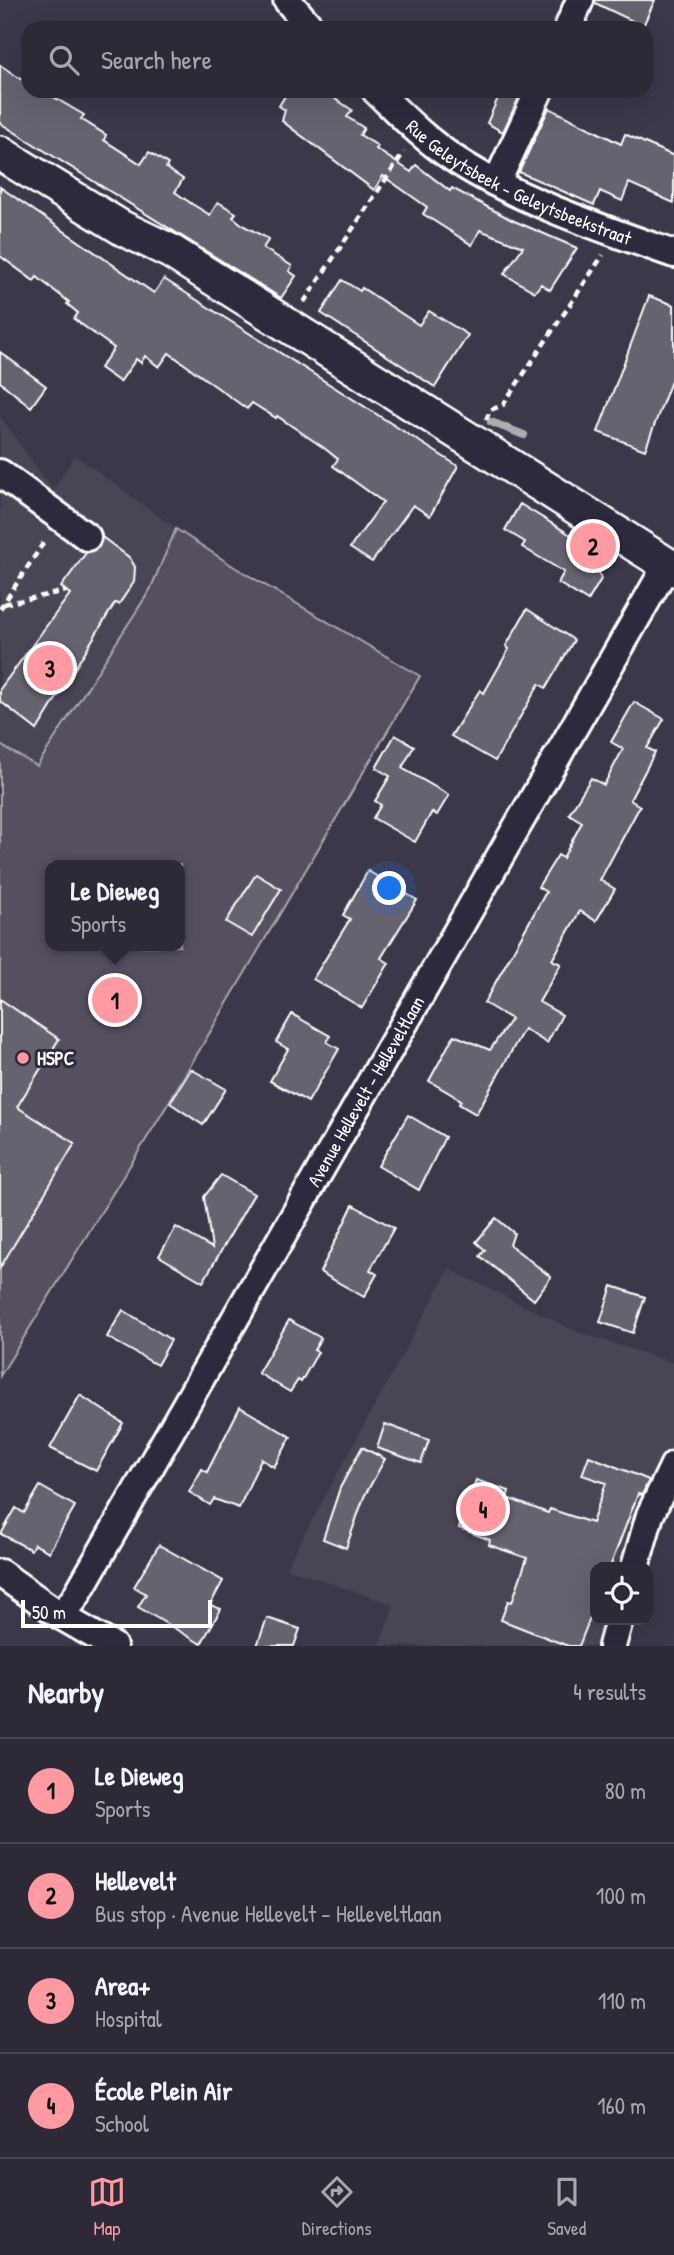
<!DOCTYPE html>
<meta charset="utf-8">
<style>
:root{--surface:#2d2937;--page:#393542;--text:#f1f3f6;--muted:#a7a6ad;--line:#484552;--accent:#ff9aa2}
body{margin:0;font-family:"Patrick Hand",sans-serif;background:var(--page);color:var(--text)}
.controls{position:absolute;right:21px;bottom:21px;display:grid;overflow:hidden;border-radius:14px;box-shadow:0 7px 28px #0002}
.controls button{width:63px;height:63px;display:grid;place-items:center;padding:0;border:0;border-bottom:2px solid var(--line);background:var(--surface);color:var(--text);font:35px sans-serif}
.scale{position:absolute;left:21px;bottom:18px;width:191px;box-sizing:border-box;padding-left:7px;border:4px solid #fff;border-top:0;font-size:19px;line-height:24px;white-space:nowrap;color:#fff;-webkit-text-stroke:5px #2f2a3d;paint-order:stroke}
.you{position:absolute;left:390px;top:889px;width:24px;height:24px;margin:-18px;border:5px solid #fff;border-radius:50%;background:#1a73e8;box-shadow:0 0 0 10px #1a73e833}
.badge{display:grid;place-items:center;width:46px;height:46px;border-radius:50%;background:var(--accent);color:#111;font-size:23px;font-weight:700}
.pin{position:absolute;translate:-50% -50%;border:4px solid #fff;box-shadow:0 2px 7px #0006}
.popup{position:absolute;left:45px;top:860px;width:140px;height:91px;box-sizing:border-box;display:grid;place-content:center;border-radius:14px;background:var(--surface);filter:drop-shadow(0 2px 5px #0005);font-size:23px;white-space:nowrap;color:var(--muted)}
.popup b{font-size:26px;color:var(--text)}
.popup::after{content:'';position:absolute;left:50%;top:100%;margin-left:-14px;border:14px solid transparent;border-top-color:var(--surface)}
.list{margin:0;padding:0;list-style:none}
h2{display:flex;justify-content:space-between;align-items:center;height:91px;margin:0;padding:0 28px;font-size:30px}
h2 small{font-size:23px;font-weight:400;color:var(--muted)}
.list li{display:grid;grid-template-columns:46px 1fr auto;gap:21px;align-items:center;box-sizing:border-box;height:105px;padding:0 28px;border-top:2px solid var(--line)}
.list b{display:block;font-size:26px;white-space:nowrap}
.list p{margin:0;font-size:23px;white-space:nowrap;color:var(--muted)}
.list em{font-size:23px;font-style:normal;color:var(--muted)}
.icon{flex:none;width:38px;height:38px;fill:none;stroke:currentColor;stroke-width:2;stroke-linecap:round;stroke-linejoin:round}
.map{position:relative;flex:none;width:674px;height:1646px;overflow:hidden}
.search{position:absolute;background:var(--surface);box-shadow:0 7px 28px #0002;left:21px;right:21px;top:21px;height:77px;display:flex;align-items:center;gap:18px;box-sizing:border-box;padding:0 24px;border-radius:21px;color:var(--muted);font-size:26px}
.sheet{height:511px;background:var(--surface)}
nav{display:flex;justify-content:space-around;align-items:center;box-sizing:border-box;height:98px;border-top:2px solid var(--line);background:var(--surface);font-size:19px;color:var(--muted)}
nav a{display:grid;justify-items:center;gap:4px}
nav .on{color:var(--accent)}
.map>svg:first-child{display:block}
.built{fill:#494455}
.green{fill:#555060;stroke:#aaa8b0;stroke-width:2;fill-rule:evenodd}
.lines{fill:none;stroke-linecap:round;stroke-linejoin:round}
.stream{stroke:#afadb4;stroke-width:8}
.building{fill:#666270;stroke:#fff;stroke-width:2}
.minor-casing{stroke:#fff;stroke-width:32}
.major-casing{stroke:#fff;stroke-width:38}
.path{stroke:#fff;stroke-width:4.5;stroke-dasharray:7 5;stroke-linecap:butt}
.minor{stroke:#2f2a3d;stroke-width:26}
.major{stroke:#2f2a3d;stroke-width:33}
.poi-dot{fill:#ff9aa2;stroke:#2f2a3d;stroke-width:2.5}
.labels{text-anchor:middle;stroke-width:6;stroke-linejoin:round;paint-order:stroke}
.street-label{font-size:19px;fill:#fff;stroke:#2f2a3d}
.poi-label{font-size:19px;font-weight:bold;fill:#fff;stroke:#2f2a3d;text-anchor:start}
</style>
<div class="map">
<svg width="674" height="1646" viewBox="0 0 674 1646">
<rect width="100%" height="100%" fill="#3c3749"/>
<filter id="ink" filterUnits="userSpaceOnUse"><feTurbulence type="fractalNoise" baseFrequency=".0143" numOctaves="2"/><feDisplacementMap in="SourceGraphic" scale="14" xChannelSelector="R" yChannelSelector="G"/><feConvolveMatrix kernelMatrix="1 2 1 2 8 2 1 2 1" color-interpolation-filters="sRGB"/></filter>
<g filter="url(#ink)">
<g class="built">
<path d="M0,416L53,490L75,455L176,529L150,590L37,767L0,745Z"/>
<path d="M449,1269L578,1332L674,1363V1440L628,1567H595V1620H611L603,1646H379L394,1605L286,1568Z"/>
</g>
<path class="green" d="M176,529L236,568L420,676L163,1112L0,1376V745L37,766L150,590ZM50,865H180V946H50Z"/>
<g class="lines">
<path class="stream" d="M491,422L524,435"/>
</g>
<g class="building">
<path d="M595,0H655L643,26L595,3Z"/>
<path d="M0,65L28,84V91H43L84,115L81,119L106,135L104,140L141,164L149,152L168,164L166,168L183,179L175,192L192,204L210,215L218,202L236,213L233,217L244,226L269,239L263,248L292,266L289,271L296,276L281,298L0,123Z"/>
<path d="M288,91H338L334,98L352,110L347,117L364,128L360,135L378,146L376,149L411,172L416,165L450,191L452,188L512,220L577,248L550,290L541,284L535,292L504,274L523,247L480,230L472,245L423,214L427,207L383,176L374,190L282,121L285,110L279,106Z"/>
<path d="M501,91H522L503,132L487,123Z"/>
<path d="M549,108L621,144L625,134L674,156V203L629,183L622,201L600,191L594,205L519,172Z"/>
<path d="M0,187L154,293L164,279L458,466L430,516L413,505L372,562L350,548L383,502L333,466L338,459L324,448L277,416L276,418L252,403L247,409L169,353L159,367L145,356L141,363L136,359L120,382L100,368L114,348L74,319L78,313L67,304L69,302L37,277L34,281L0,256Z"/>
<path d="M342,280L360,291L362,288L419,325L429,311L468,335L435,387L321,313Z"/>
<path d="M649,296L674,305V373L645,450L598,432Z"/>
<path d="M0,352L46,386L31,407L0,382Z"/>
<path d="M520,504L592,548L601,579L588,601L558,583L564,572L522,547L525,542L505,530Z"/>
<path d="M102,537L130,558L135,567L134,582L119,604L115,603L37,730L0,701V689L70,594L61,587L86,553L99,547Z"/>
<path d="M527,609L574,640L546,688L539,684L495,761L451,736L480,690L484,693L509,649L506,646Z"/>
<path d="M634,702L664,719L647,748L655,752L630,800L640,806L600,880L615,889L596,921L580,911L552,960L561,964L539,1002L562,1015L547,1043L524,1029L476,1114L459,1104L461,1100L429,1081L454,1035L490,1050L511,1019L484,1003L546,892L538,887L558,855L563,858L582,822L569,814L591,778L604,785L623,749L611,742Z"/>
<path d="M395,735L414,746L402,768L449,795L437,815L432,812L415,842L373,818L381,805L375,801L390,776L376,768Z"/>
<path d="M368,871L417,900L381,958L389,963L362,1008L313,979L350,919L343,915Z"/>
<path d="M256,874L281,889L252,937L226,922Z"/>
<path d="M0,999L59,1039L17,1107L75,1143L0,1268Z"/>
<path d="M292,1014L330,1036L327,1042L339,1049L308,1102L270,1081L288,1049L276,1042Z"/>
<path d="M191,1069L226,1089L203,1125L170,1103Z"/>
<path d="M408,1115L445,1137L419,1190L378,1166Z"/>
<path d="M221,1175L254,1194L203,1282L159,1256L176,1227L212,1248L204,1197Z"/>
<path d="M353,1205L394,1228L370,1270L377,1274L364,1297L320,1272Z"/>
<path d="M496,1218L514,1233L510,1245L551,1277L534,1300L480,1256L485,1250L476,1242Z"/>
<path d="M612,1286L645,1297L633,1333L600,1322Z"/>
<path d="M123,1310L171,1340L157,1365L107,1337Z"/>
<path d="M289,1320L321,1338L314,1350L318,1352L301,1382L298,1380L290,1392L258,1373Z"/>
<path d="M80,1395L123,1423L96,1471L50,1448Z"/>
<path d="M240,1407L291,1437L274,1467L261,1459L239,1508L214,1499L210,1505L189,1492L202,1469L207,1472Z"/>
<path d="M385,1424L429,1440L421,1463L377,1448Z"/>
<path d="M362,1447L385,1459L364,1497L346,1548L323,1539L340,1488Z"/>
<path d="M589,1456L649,1480L642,1495L638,1494L610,1567H595V1605L579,1646H568L501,1620L508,1601L512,1602L527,1558L489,1545L490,1540L459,1528L476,1480L509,1491L507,1498L548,1513L550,1509L592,1523L606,1483L582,1475Z"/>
<path d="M40,1486L75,1506L49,1552L34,1544L31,1550L1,1534L16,1508L24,1513Z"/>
<path d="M159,1545L223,1581L210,1605L221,1609L201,1644L138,1607L146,1594L134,1587Z"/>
<path d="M267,1618L300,1629L294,1646H257Z"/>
</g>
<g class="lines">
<defs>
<g id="minor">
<path d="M287,0L311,28"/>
<path d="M568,28L580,0"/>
<path id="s1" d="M376,91C401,115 424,139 453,158C512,198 606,230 674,254"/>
<path d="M497,182L539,91"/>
<path d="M0,473L87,537"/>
<path d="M635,1567L650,1515L674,1465"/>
<path d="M0,1573L61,1616L113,1646"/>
<path id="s2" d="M61,1616L75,1598L667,565"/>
<path d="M612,1646L619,1620"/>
</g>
<path id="major" d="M0,153L122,228L170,251L674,569"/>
</defs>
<use href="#minor" class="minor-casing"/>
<use href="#major" class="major-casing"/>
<g class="path">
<path d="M304,302L404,152"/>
<path d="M486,420L490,410L503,405L603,255"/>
<path d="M4,604L66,591"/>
<path d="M0,609L46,539"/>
</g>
<use href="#minor" class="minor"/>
<use href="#major" class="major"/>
</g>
</g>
<circle class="poi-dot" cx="23" cy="1058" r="7"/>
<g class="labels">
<g class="street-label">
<text dy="7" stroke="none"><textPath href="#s1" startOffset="172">Rue Geleytsbeek - Geleytsbeekstraat</textPath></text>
<text dy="7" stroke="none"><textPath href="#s2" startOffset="607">Avenue Hellevelt - Helleveltlaan</textPath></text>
</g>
<g class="poi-label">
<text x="37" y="1065">HSPC</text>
</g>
</g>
</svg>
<div class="controls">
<button><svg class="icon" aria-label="locate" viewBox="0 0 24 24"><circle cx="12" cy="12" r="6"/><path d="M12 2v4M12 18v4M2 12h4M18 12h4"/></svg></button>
</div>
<div class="scale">50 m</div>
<div class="you"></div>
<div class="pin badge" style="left:115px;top:1000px">1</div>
<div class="popup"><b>Le Dieweg</b>Sports</div>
<div class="pin badge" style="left:593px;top:546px">2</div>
<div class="pin badge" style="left:50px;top:668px">3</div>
<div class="pin badge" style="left:483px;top:1509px">4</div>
<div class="search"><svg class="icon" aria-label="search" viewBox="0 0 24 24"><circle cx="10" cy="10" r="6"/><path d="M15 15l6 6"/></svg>Search here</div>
</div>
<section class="sheet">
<h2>Nearby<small>4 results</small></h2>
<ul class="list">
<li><span class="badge">1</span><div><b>Le Dieweg</b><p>Sports</p></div><em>80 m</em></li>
<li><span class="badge">2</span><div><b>Hellevelt</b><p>Bus stop · Avenue Hellevelt - Helleveltlaan</p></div><em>100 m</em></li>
<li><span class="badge">3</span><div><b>Area+</b><p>Hospital</p></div><em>110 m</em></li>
<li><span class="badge">4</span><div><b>École Plein Air</b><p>School</p></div><em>160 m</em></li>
</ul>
</section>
<nav>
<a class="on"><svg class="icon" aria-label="map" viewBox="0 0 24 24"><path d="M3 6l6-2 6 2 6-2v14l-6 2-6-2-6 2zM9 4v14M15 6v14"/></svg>Map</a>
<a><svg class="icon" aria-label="directions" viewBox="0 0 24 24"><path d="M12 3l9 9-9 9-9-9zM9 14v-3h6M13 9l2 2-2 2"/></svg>Directions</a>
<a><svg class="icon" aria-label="saved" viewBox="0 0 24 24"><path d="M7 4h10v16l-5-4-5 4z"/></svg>Saved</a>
</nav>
